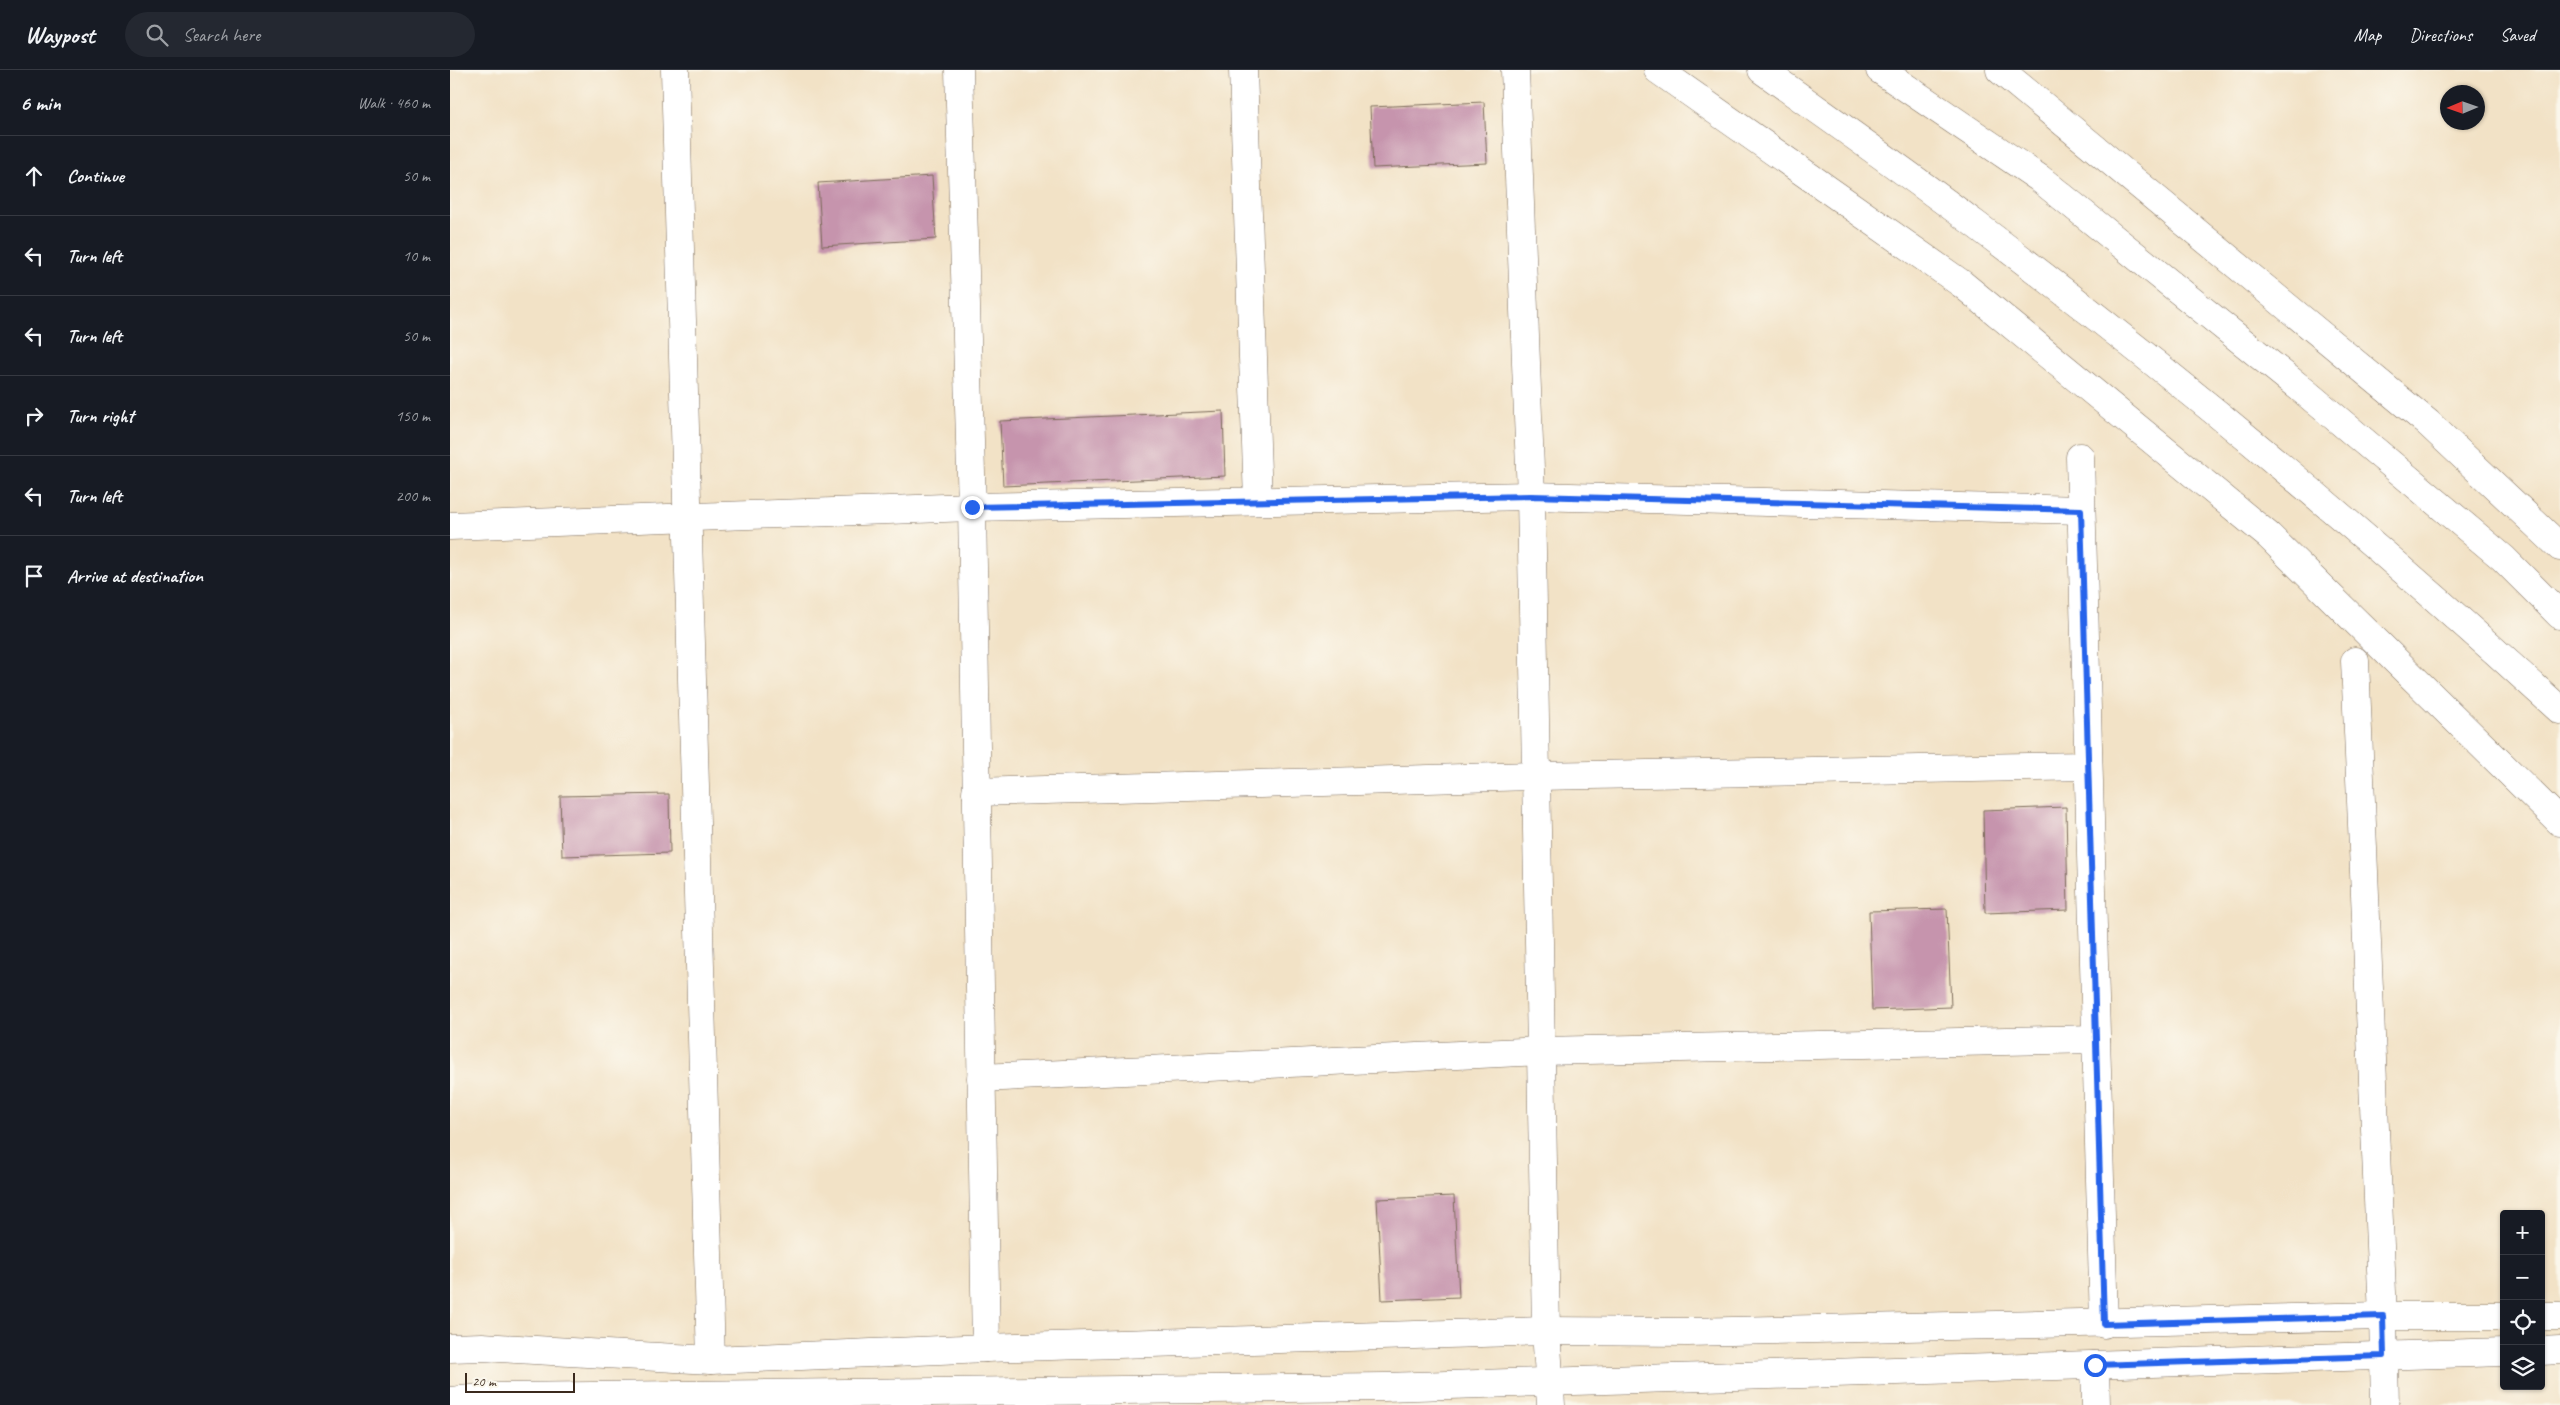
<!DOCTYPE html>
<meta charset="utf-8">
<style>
:root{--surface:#171b24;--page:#242831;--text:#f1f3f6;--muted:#9ea1a6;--line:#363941}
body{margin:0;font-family:Caveat,sans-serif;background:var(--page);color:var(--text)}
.controls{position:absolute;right:15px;bottom:15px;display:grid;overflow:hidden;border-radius:5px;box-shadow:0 1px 4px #0004}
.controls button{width:45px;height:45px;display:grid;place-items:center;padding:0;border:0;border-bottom:1px solid var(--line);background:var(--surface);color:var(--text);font:25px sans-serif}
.compass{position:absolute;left:1990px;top:15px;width:45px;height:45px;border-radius:50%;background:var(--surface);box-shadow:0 1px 4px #0004;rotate:268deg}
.scale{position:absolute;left:15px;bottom:12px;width:110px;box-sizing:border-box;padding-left:5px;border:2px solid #3b2a1e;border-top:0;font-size:14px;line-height:18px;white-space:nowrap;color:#3b2a1e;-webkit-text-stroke:4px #fbf7ec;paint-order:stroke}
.stop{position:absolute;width:15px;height:15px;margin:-11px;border:4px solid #2563eb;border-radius:50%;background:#fff}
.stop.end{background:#2563eb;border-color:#fff;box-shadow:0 1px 5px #0008}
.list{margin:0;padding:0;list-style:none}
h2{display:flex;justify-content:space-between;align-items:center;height:65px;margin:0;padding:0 20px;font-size:21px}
h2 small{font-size:16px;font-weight:400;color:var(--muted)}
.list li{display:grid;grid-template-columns:32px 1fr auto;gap:15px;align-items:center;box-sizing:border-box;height:80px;padding:0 20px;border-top:1px solid var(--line)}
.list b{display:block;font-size:19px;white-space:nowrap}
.list em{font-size:16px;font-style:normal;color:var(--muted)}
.icon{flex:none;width:28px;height:28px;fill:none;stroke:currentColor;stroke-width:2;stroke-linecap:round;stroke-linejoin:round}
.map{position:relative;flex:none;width:2110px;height:1335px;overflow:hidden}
header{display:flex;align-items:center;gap:30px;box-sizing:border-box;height:70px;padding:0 25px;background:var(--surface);border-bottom:1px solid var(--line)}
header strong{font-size:24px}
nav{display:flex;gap:28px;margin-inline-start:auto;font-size:18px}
.search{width:350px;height:45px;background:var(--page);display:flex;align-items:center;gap:12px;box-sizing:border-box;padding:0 18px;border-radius:28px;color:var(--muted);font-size:19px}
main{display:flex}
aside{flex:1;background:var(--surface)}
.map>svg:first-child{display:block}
.building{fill:#c694ad}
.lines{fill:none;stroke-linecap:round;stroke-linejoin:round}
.minor-casing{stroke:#7b6a59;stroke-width:29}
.major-casing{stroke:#7b6a59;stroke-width:29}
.minor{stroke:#fff;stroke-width:28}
.major{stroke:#fff;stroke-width:28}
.route{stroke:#2563eb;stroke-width:6}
</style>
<header>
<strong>Waypost</strong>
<div class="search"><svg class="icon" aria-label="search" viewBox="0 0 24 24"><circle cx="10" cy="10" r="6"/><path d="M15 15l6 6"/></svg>Search here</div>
<nav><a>Map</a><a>Directions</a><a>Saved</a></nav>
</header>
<main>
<aside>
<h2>6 min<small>Walk · 460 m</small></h2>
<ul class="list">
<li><svg class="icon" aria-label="ahead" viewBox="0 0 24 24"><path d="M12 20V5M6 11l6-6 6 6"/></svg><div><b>Continue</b></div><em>50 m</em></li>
<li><svg class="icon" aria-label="left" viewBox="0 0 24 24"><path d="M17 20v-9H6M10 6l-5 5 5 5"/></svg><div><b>Turn left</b></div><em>10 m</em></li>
<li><svg class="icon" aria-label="left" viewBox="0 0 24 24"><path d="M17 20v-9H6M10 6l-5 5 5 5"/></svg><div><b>Turn left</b></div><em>50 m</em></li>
<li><svg class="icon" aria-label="right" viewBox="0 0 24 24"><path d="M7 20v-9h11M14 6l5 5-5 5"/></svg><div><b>Turn right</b></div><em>150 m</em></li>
<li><svg class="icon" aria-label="left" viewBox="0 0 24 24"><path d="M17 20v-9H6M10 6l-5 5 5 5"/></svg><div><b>Turn left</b></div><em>200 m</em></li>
<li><svg class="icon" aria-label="arrive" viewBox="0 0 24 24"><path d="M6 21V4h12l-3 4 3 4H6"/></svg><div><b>Arrive at destination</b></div></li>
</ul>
</aside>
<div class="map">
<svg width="2110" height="1335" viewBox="0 0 2110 1335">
<rect width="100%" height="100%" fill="#fbf7ec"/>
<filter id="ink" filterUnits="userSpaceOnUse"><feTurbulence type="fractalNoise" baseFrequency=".02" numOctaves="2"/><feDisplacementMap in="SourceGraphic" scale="10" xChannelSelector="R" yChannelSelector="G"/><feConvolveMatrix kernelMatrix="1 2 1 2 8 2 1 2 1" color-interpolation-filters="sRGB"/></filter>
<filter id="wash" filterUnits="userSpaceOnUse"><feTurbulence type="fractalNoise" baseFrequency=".0096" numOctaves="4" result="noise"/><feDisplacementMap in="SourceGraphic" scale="20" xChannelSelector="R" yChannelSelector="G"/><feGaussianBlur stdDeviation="1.12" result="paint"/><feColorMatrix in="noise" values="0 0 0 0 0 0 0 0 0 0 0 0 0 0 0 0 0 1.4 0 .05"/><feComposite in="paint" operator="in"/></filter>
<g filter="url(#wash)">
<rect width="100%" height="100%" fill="#f2e2c6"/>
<g id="blocks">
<g class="building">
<path d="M1034,32L1037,93L923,98L920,37Z"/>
<path d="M482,106L486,169L372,176L368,113Z"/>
<path d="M773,341L775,406L553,416L550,351Z"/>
<path d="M219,724L220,783L112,786L110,726Z"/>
<path d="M1616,737L1618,840L1535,843L1533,740Z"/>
<path d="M1497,839L1501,937L1422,940L1419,841Z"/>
<path d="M1004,1126L1009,1227L932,1230L927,1129Z"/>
</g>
</g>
</g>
<g filter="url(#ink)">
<use href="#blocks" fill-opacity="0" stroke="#7b6a59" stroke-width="1"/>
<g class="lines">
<defs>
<g id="minor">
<path d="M225,0L261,1290"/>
<path d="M509,0L522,437L536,1278"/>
<path d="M793,0L808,431"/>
<path d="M1065,0L1081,426L1096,1261L1101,1335"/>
<path d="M1208,0L1512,214L1819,466L2110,752"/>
<path d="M1550,0L1978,353L2110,477"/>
<path d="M1630,387L1654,1254"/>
<path d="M0,456L522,437L1081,426L1631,440"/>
<path d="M1905,591L1933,1246L1935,1335"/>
<path d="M526,722L1086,706L1638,696"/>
<path d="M531,1008L1091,981L1646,969"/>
<path d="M2091,1246H2110"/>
<path d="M0,1278L32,1277L261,1290L536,1278L1096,1261L1238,1262L1933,1246H2054"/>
<path d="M2091,1281L2110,1280"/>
<path d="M1645,1295L1646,1335"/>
<path d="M0,1331L43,1327L934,1317L2054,1282"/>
</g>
<g id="major">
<path d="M1312,0C1383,51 1455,101 1525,154C1728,306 1923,469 2110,640"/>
<path d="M1430,0L1589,108L1855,322L2053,488L2110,545"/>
</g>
</defs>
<use href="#minor" class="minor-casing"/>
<use href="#major" class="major-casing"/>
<use href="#minor" class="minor"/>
<use href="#major" class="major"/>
</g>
</g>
<g class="lines" filter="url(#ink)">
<path class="route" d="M522,437L1081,426L1631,440L1654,1254L1933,1246L1934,1286L1645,1295"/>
</g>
</svg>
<div class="controls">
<button>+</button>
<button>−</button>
<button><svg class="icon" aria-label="locate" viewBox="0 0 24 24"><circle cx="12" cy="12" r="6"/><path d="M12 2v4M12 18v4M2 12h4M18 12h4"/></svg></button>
<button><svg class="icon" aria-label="layers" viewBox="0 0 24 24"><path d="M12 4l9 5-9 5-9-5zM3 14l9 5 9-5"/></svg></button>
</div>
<svg class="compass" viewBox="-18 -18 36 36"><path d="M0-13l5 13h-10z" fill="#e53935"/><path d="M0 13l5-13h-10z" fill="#9ea1a6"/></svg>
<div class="scale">20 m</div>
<div class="stop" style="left:1645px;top:1295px"></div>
<div class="stop end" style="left:522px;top:437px"></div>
</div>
</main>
